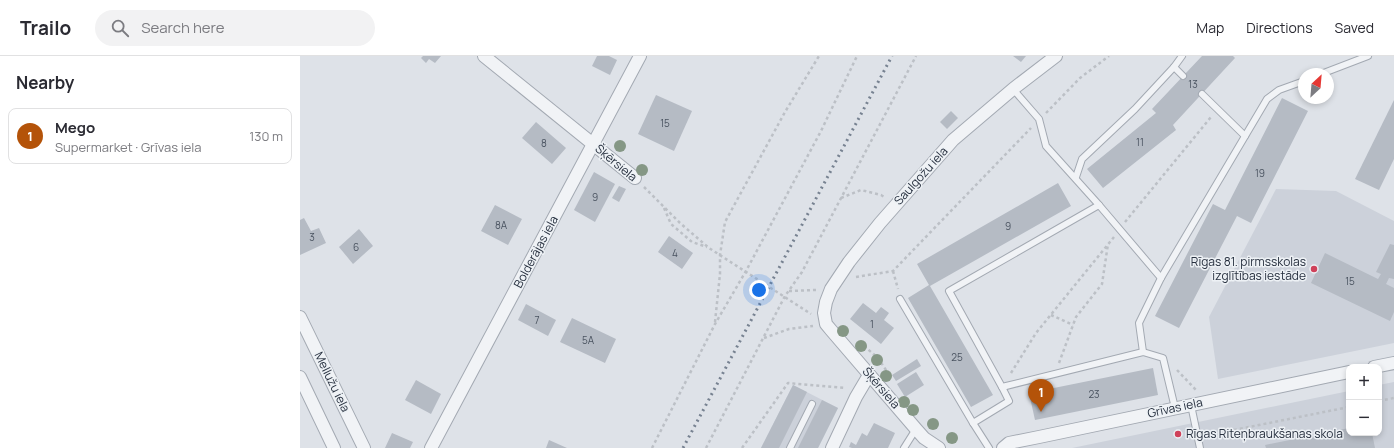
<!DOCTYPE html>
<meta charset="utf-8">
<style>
:root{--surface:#fff;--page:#f2f2f3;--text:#2b2b33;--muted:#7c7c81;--line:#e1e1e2;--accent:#b45309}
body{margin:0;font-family:Manrope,sans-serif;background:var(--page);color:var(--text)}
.controls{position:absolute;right:12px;bottom:12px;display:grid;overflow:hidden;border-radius:8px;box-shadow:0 2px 6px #0003}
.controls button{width:36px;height:36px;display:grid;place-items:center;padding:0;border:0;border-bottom:1px solid var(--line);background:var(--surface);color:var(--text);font:20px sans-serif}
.compass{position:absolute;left:998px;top:12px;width:36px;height:36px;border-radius:50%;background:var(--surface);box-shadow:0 2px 6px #0003;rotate:26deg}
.you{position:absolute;left:459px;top:234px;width:14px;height:14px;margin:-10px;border:3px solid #fff;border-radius:50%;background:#1a73e8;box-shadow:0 0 0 6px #1a73e833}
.badge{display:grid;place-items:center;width:26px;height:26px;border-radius:50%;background:var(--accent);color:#fff;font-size:13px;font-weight:700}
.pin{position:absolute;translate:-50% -33px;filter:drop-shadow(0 1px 2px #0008)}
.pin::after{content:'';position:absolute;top:21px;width:14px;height:12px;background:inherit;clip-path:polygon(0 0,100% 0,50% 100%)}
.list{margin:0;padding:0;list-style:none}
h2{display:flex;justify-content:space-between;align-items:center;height:52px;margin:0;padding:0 16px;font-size:17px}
h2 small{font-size:13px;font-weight:400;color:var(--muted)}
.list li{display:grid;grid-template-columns:26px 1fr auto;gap:12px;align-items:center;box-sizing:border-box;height:56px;margin:0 8px 8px;padding:0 8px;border:1px solid var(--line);border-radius:8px}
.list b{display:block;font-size:15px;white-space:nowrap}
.list p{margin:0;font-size:13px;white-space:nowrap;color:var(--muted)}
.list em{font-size:13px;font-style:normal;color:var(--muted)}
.icon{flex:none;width:22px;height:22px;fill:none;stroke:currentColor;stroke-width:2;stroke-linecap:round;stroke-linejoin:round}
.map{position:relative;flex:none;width:1094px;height:392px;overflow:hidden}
header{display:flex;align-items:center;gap:24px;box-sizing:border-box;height:56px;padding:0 20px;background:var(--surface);border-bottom:1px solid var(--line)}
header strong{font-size:19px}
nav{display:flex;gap:22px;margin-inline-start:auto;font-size:14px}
.search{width:280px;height:36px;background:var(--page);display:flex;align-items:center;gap:10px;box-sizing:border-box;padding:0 14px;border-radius:22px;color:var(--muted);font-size:15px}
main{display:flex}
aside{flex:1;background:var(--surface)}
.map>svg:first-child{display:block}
.built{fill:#ccd1da}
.building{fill:#b5bbc4}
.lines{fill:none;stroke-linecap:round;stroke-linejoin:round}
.service-casing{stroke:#a3a9b2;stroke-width:8}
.minor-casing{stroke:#a3a9b2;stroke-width:14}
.path{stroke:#bcc0c6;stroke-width:2.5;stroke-dasharray:3 3;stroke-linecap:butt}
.service{stroke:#f1f3f6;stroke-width:6}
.minor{stroke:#f1f3f6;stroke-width:12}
.rail{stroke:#778291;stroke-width:3;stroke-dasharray:2 4;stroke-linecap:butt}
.tree{fill:#859785}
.poi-dot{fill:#cf415a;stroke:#edf1f5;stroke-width:1.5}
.labels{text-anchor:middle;stroke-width:3;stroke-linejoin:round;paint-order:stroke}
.number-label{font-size:10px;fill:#4a5360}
.street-label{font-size:12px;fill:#27303f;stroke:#edf1f5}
.poi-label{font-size:12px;fill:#27303f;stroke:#edf1f5;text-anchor:end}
</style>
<header>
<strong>Trailo</strong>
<div class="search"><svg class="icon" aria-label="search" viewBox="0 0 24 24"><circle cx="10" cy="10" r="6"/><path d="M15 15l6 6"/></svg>Search here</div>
<nav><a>Map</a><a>Directions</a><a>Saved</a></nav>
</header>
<main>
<aside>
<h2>Nearby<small></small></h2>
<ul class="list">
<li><span class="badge">1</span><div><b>Mego</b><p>Supermarket · Grīvas iela</p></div><em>130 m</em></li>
</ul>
</aside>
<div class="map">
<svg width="1094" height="392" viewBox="0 0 1094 392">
<rect width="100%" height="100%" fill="#dee2e8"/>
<g class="built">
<path d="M976,133L1036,135L1094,165V287L918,323L909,261Z"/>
<path d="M1094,326V392H772L1049,335V377H1079V329Z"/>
<path d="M493,329L538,352L518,392H461Z"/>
</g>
<g class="building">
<path d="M123,0H141L135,7L129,3L126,7L121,2Z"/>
<path d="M297,0H309L317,4L310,19L292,10Z"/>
<path d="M713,0H726L721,6Z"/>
<path d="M902,0H933L935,2L873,69L876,74L803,132L787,113L856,57L852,53Z"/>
<path d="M356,39L392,55L374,95L338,78Z"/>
<path d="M982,42L1008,55L951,167L937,160L879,272L855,260L913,148L925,154Z"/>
<path d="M1094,44V103L1079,134L1055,123Z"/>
<path d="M651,55L658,62L647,73L640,66Z"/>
<path d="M236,66L266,92L252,108L222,82Z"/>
<path d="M294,116L315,128L295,166L274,154Z"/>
<path d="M758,127L771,150L630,230L693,339L671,351L608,242L629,229L617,208Z"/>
<path d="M319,130L326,133L319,146L312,142Z"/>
<path d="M195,149L222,163L208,189L181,175Z"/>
<path d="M4,162L11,175L19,172L26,187L0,199V164Z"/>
<path d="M59,173L73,190L53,208L39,191Z"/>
<path d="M369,180L393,197L382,213L358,196Z"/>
<path d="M1090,188L1094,189V223L1089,222L1086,228L1094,232V256L1090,265L1011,227L1025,197L1078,223L1081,218L1076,216Z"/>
<path d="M563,247L576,257L581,251L589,257L584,264L594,272L581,288L550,263Z"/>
<path d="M226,248L256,264L248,280L218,264Z"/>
<path d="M272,262L316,283L305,307L260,286Z"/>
<path d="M617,303L621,310L596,325L592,319Z"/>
<path d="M853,312L858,339L735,364L729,337Z"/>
<path d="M616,316L624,329L605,341L597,328Z"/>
<path d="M116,324L141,338L131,358L105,344Z"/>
<path d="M493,329L507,336L479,392H461Z"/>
<path d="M522,344L538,352L518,392H498Z"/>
<path d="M574,367L595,377L588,392H552L549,391L551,386L556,389L562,377L567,380Z"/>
<path d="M1049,372V377H1072L1075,392H966L965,389Z"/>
<path d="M92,377L113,386L110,392H85Z"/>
<path d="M249,384L267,392H246Z"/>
</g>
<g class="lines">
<defs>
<g id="service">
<path d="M874,11L883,20"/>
<path d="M1021,18L1068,0"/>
<path d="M713,33L739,63L746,90L799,149"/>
<path d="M902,38L945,80"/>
<path d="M776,121L782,103L835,53L874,11L882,0"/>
<path d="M861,222L799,149L649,235L702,331L843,296L863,302L875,352"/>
<path d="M600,243L673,367"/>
<path d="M843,296L839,267L861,222L967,43L979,34L1004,25"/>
<path d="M891,349L900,392"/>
<path d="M490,392L512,348"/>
<path d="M604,392L616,373"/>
<path d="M689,392L673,367L709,345L702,331"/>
</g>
<g id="minor">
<path d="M184,0L335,122"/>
<path d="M0,261L64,392"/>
<path d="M1074,311L1094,307"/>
<path d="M0,321L34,392"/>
<path d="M131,392L340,0"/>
<path d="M532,392L556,341L569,319"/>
<path d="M639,392L624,382L616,373L531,274L526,268L524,257L526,246L531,233L549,206L580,167L653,84L713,33L756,0"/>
<path d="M703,392L709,387L739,381L1049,316"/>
</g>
</defs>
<use href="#service" class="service-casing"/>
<use href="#minor" class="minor-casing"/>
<g class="path">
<path d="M746,57L780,22L809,0"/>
<path d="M344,131L380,167L409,192L511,258"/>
<path d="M541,142L561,134L581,139L586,142"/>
<path d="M364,152L371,168L392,186L407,191"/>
<path d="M825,166L911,61"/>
<path d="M593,215L598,233"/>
<path d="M556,221L593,215L731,72"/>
<path d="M489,235L516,234"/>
<path d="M751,259L773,269"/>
<path d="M415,266L420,218V199L425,166L485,56L519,0"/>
<path d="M464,282L489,273L513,270"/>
<path d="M564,290L578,302L588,317"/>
<path d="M759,307L776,261L802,228L808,188"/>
<path d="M877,314L896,334"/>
<path d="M711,317L736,277L814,181"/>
<path d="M1079,345L1094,342"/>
<path d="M934,374L1049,351"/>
<path d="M352,392L415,268L446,215L521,75L557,0"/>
<path d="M406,392L485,240L502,216L616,0"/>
<path d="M442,392L488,327L546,332"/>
</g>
<use href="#service" class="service"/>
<use href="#minor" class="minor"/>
<path class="rail" d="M383,392L592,0"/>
</g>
<g class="tree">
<circle cx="320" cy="90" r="6"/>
<circle cx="342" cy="114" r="6"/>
<circle cx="543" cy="275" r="6"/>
<circle cx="561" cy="290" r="6"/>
<circle cx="577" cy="304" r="6"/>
<circle cx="586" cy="320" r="6"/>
<circle cx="604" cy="346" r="6"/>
<circle cx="613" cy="354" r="6"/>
<circle cx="633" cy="368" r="6"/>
<circle cx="652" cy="382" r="6"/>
</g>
<g class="poi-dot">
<circle cx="1014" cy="213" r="4"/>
<circle cx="878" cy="378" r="4"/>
</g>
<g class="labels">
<g class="number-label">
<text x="893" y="32">13</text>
<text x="365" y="71">15</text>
<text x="840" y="90">11</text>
<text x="244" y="91">8</text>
<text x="960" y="121">19</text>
<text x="295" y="145">9</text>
<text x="201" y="173">8A</text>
<text x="708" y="174">9</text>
<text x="12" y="185">3</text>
<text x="56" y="195">6</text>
<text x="375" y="201">4</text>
<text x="1050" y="229">15</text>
<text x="237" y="268">7</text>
<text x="572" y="272">1</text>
<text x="288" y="288">5A</text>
<text x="657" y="305">25</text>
<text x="794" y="342">23</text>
</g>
<g class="street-label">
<text transform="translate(316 107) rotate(40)" y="4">Šķērsiela</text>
<text transform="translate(621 120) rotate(-48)" y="4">Saulgožu iela</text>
<text transform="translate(236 196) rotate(-62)" y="4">Bolderājas iela</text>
<text transform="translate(32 326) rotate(64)" y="4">Mellužu iela</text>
<text transform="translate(581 332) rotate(49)" y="4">Šķērsiela</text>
<text transform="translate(875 352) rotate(-12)" y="4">Grīvas iela</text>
</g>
<g class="poi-label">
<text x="1006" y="210">Rīgas 81. pirmsskolas<tspan x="1006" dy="14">izglītības iestāde</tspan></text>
<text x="886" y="382" text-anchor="start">Rīgas Riteņbraukšanas skola</text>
</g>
</g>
</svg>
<div class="controls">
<button>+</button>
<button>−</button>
</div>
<svg class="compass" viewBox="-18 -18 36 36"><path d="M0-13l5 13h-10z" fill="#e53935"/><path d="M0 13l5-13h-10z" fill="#7c7c81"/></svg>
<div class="you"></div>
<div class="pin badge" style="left:741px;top:356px">1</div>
</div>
</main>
